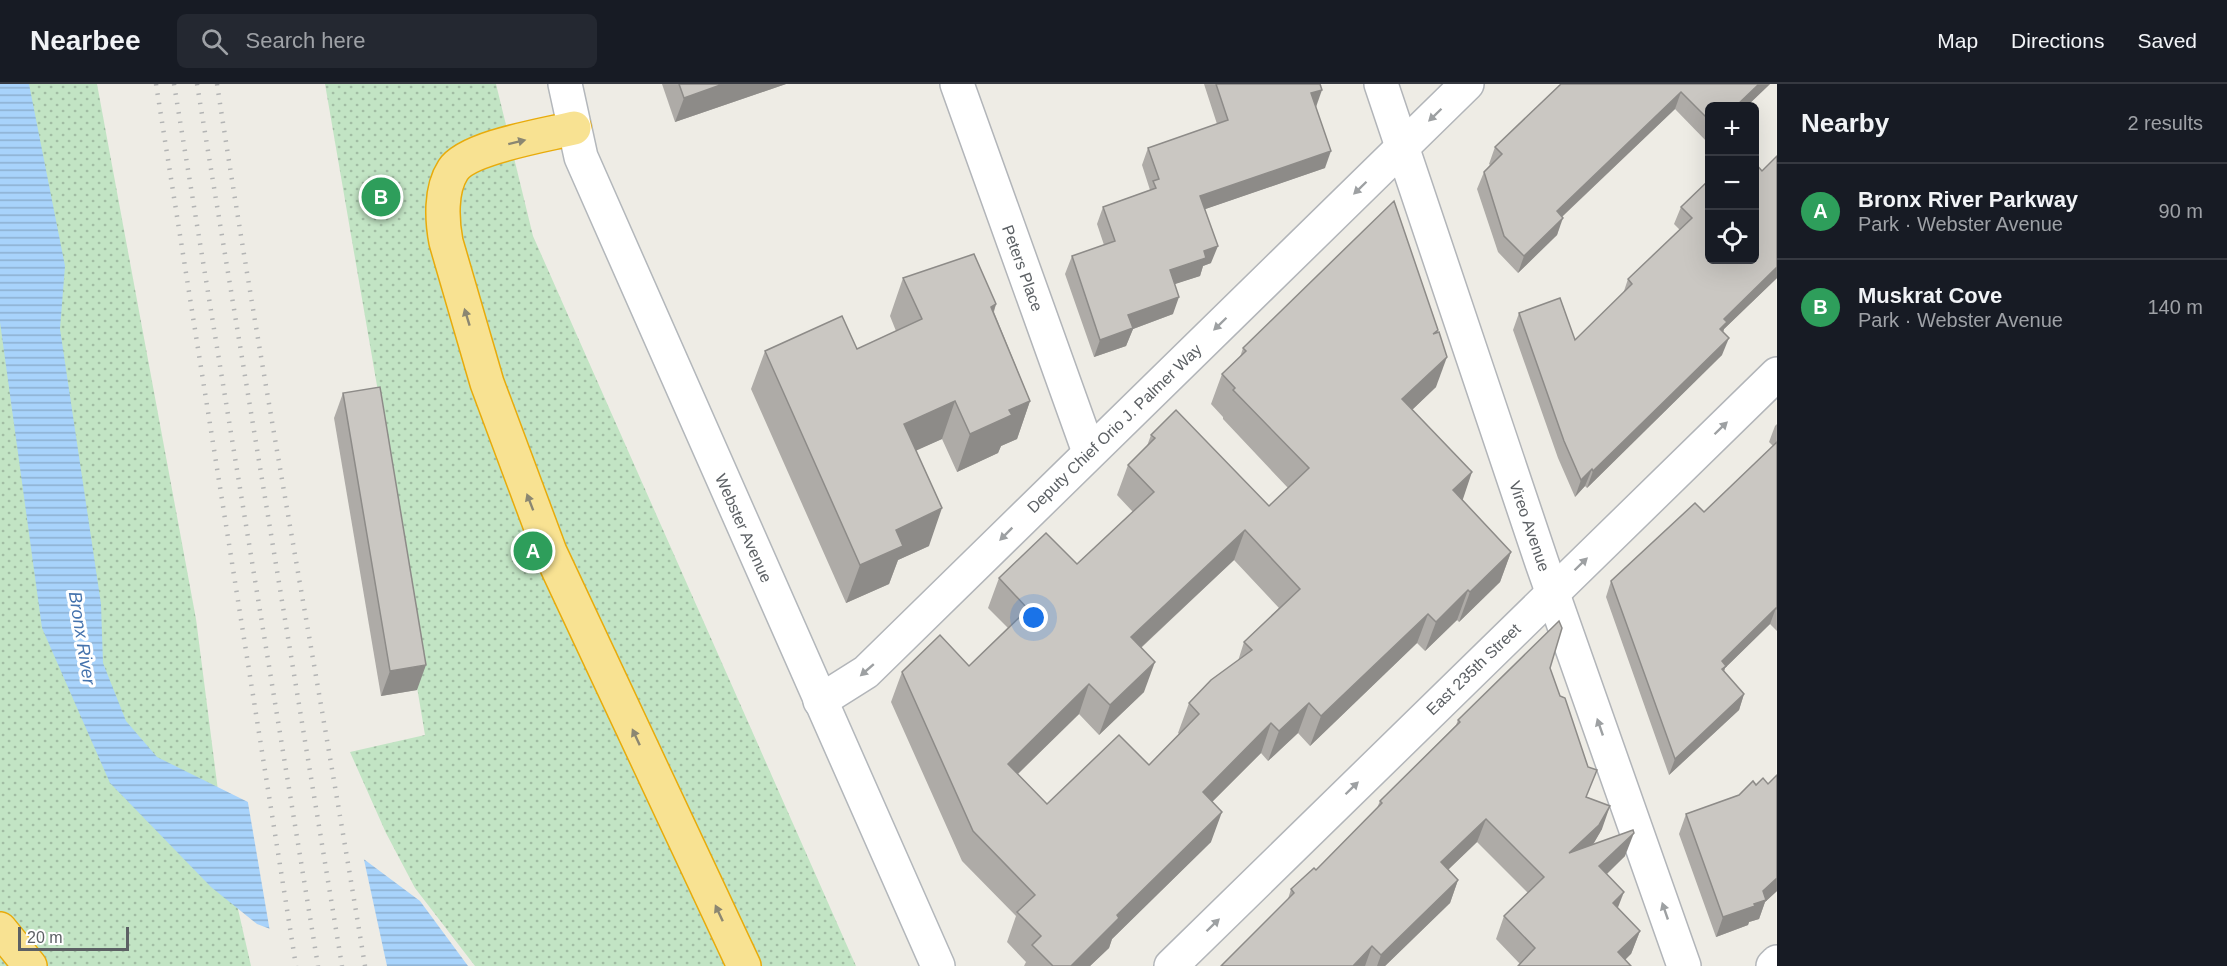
<!DOCTYPE html>
<meta charset="utf-8">
<style>
:root{--surface:#171b24;--page:#242831;--text:#f1f3f6;--muted:#9ea1a6;--line:#363941;--accent:#e14c38}
body{margin:0;font-family:Helvetica,sans-serif;background:var(--page);color:var(--text)}
.controls{position:absolute;right:18px;top:18px;display:grid;overflow:hidden;border-radius:9px;box-shadow:0 6px 24px #0002}
.controls button{width:54px;height:54px;display:grid;place-items:center;padding:0;border:0;border-bottom:2px solid var(--line);background:var(--surface);color:var(--text);font:30px sans-serif}
.scale{position:absolute;left:18px;bottom:15px;width:111px;box-sizing:border-box;padding-left:6px;border:3px solid #5c6064;border-top:0;font-size:16px;line-height:21px;white-space:nowrap;color:#5c6064;-webkit-text-stroke:4px #fff;paint-order:stroke}
.you{position:absolute;left:1034px;top:534px;width:21px;height:21px;margin:-15px;border:4px solid #fff;border-radius:50%;background:#1a73e8;box-shadow:0 0 0 9px #1a73e833}
.badge{display:grid;place-items:center;width:39px;height:39px;border-radius:50%;background:var(--accent);color:#fff;font-size:20px;font-weight:700}
.pin{position:absolute;translate:-50% -50%;border:3px solid #fff;box-shadow:0 2px 6px #0006}
.list{margin:0;padding:0;list-style:none}
h2{display:flex;justify-content:space-between;align-items:center;height:78px;margin:0;padding:0 24px;font-size:26px}
h2 small{font-size:20px;font-weight:400;color:var(--muted)}
.list li{display:grid;grid-template-columns:39px 1fr auto;gap:18px;align-items:center;box-sizing:border-box;height:96px;padding:0 24px;border-top:2px solid var(--line)}
.list b{display:block;font-size:22px;white-space:nowrap}
.list p{margin:0;font-size:20px;white-space:nowrap;color:var(--muted)}
.list em{font-size:20px;font-style:normal;color:var(--muted)}
.icon{flex:none;width:33px;height:33px;fill:none;stroke:currentColor;stroke-width:2;stroke-linecap:round;stroke-linejoin:round}
.map{position:relative;flex:none;width:1777px;height:882px;overflow:hidden}
header{display:flex;align-items:center;gap:36px;box-sizing:border-box;height:84px;padding:0 30px;background:var(--surface);border-bottom:2px solid var(--line)}
header strong{font-size:28px}
nav{display:flex;gap:33px;margin-inline-start:auto;font-size:21px}
.search{width:420px;height:54px;background:var(--page);display:flex;align-items:center;gap:15px;box-sizing:border-box;padding:0 21px;border-radius:9px;color:var(--muted);font-size:22px}
main{display:flex}
aside{flex:1;background:var(--surface)}
.map>svg:first-child{display:block}
.park{fill:url(#park-dots)}
.water{fill:url(#water-rules)}
.pier{fill:#eeece5}
.lines{fill:none;stroke-linecap:round;stroke-linejoin:round}
.street-casing{stroke:#b2b5b9;stroke-width:36}
.secondary-casing{stroke:#b3b7bb;stroke-width:36}
.highway-casing{stroke:#e8ab0b;stroke-width:36}
.street{stroke:#fff;stroke-width:33}
.secondary{stroke:#fff;stroke-width:33}
.highway{stroke:#f8e292;stroke-width:33}
.rail{stroke:#b3b4b4;stroke-width:4.5;stroke-dasharray:1.5 8;stroke-linecap:butt}
.wall{fill:#aeaba7;fill-rule:evenodd}
.shaded-wall{fill:#8d8b88}
.building{fill:#cac7c2;stroke:#8d8b88;stroke-width:1.5;fill-rule:evenodd}
.oneway{fill:#9da0a2}
.oneway2{fill:#8b8772}
.labels{text-anchor:middle;stroke-width:6;stroke-linejoin:round;paint-order:stroke}
.street-label{font-size:16px;fill:#5c6064;stroke:#fff}
.water-label{font-size:18px;font-style:italic;fill:#4573ad;stroke:#fff}
</style>
<header>
<strong>Nearbee</strong>
<div class="search"><svg class="icon" aria-label="search" viewBox="0 0 24 24"><circle cx="10" cy="10" r="6"/><path d="M15 15l6 6"/></svg>Search here</div>
<nav><a>Map</a><a>Directions</a><a>Saved</a></nav>
</header>
<main>
<div class="map">
<svg width="1777" height="882" viewBox="0 0 1777 882">
<defs>
<pattern id="park-dots" width="8" height="8" patternUnits="userSpaceOnUse" patternTransform="scale(1.5)"><rect width="8" height="8" fill="#c2e4c4"/><path d="M2 2h.1M6 6h.1" fill="none" stroke="#a1bca3" stroke-width="1.8" stroke-linecap="round"/></pattern>
<pattern id="water-rules" width="6" height="5" patternUnits="userSpaceOnUse" patternTransform="scale(1.5)"><rect width="6" height="5" fill="#a8d3fb"/><path d="M0 2.5h6" fill="none" stroke="#8cafcf"/></pattern>
</defs>
<rect width="100%" height="100%" fill="#eeece5"/>
<g class="park">
<path d="M0,0H97L196,535L227,777L251,882H0Z"/>
<path d="M325,0H496L533,152L856,882H475L415,804L386,749L350,668L425,651L371,327L381,325Z"/>
</g>
<path class="water" d="M0,0H29L65,182L60,245L101,520L103,579L126,637L157,673L365,776L420,817L468,882H368L257,840L211,803L110,699L42,544L0,238Z"/>
<path class="pier" d="M247,713L363,771L387,882H359L270,848Z"/>
<g class="lines">
<defs>
<g id="street">
<path d="M957,0L1089,368"/>
<path d="M1381,0L1542,479L1684,882"/>
<path d="M820,617L866,588L1467,0"/>
<path d="M1171,882L1777,290"/>
<path d="M1773,882L1777,878"/>
</g>
<path id="secondary" d="M565,0L581,73L938,882"/>
<g id="highway">
<path d="M574,44C546,51 468,63 453,86C440,106 442,137 446,158L487,299L550,468L744,882"/>
<path d="M0,845L30,882"/>
</g>
</defs>
<use href="#street" class="street-casing"/>
<use href="#secondary" class="secondary-casing"/>
<use href="#highway" class="highway-casing"/>
<use href="#street" class="street"/>
<use href="#secondary" class="secondary"/>
<use href="#highway" class="highway"/>
<g class="rail">
<path d="M156,0L296,882"/>
<path d="M174,0L318,882"/>
<path d="M197,0L342,882"/>
<path d="M217,0C262,295 317,588 365,882"/>
</g>
</g>
<g class="wall">
<path d="M662,0H786L675,38Z"/>
<path d="M1204,0H1320L1316,23L1325,84L1205,125L1211,179L1203,182L1200,192L1174,200L1173,230L1133,245L1126,262L1094,273L1065,190L1072,172L1104,161L1097,140L1103,123L1150,106L1142,81L1148,64L1217,40Z"/>
<path d="M1561,0H1770L1747,22H1710L1709,60L1675,25L1562,133L1557,151L1518,189L1498,168L1477,105L1484,88L1490,81L1489,80L1495,63Z"/>
<path d="M1777,72V194L1724,245L1723,248L1722,271L1587,404L1585,402L1575,413L1558,374L1513,246L1519,229L1575,256L1623,210L1628,195L1680,146L1674,140L1681,123L1762,87Z"/>
<path d="M903,194L996,220L994,228L1030,317L1017,355L1001,362L998,369L957,388L942,355L916,366L929,462L898,476L889,500L846,519L751,305L765,267L857,265L896,247L890,232Z"/>
<path d="M1438,246L1437,249L1436,303L1412,326L1462,416L1511,468L1500,498L1459,538L1457,536L1425,567L1417,559L1310,662L1298,649L1268,677L1261,669L1212,718L1211,758L1112,855L1109,864L1090,882H1024L1026,878L1007,858L1016,832L962,777L891,618L902,588L969,582L1008,544L988,524L999,494L1077,480L1133,428L1117,411L1128,381L1147,362L1151,351L1269,422L1288,404L1223,335V333L1211,320L1222,290L1240,273L1243,264ZM1234,476L1279,524L1244,558L1238,577L1189,619L1178,649L1179,650L1149,681L1047,720L1018,690L1079,630L1099,651L1144,608L1141,564Z"/>
<path d="M343,309L417,606L381,612L334,334Z"/>
<path d="M1777,340V547L1770,540L1725,584L1724,588L1744,610L1739,626L1669,691L1606,513L1611,497L1704,428L1773,362L1769,358L1775,342Z"/>
<path d="M1550,584L1587,713L1602,745L1593,760L1625,772L1607,790L1618,824L1640,847L1631,870L1520,880L1496,855L1504,832L1528,809L1477,758L1448,786L1458,796L1450,819L1385,882H1221L1288,815L1291,805L1316,786L1377,724L1380,717L1456,641L1458,636Z"/>
<path d="M1777,691V807L1765,818L1759,835L1749,838L1748,841L1716,853L1679,750L1686,730L1739,711L1756,701L1768,700Z"/>
</g>
<g class="shaded-wall">
<path d="M723,0H786L675,38L684,14Z"/>
<path d="M1759,0H1770L1747,22H1736Z"/>
<path d="M1322,6L1316,23L1311,9Z"/>
<path d="M1681,8L1675,25L1551,143L1557,127Z"/>
<path d="M1331,67L1325,84L1194,129L1200,112Z"/>
<path d="M1563,134L1557,151L1518,189L1524,172Z"/>
<path d="M1218,162L1211,179L1203,182L1200,192L1163,204L1170,186L1204,167Z"/>
<path d="M1777,183V194L1724,245L1721,255L1713,262L1724,235Z"/>
<path d="M1179,213L1173,230L1133,245L1126,262L1094,273L1100,256L1128,231Z"/>
<path d="M996,220L983,258L991,223Z"/>
<path d="M1729,254L1722,271L1587,404L1593,387Z"/>
<path d="M1447,273L1436,303L1392,345L1402,315Z"/>
<path d="M955,317L942,355L891,378L904,340Z"/>
<path d="M1030,317L1017,355L1001,362L998,369L957,388L970,350L1009,326Z"/>
<path d="M1592,385L1585,402L1575,413L1581,396Z"/>
<path d="M1472,388L1462,418L1453,406Z"/>
<path d="M942,424L929,462L898,476L889,500L846,519L860,481L896,446Z"/>
<path d="M1245,446L1234,476L1120,583L1131,553Z"/>
<path d="M1511,468L1500,498L1459,538L1470,508Z"/>
<path d="M1468,506L1457,536L1425,567L1436,538Z"/>
<path d="M1776,524L1770,540L1725,584L1720,597L1722,577Z"/>
<path d="M1428,530L1417,559L1310,662L1321,632Z"/>
<path d="M1155,578L1144,608L1099,651L1110,621Z"/>
<path d="M426,581L417,606L381,612L390,587Z"/>
<path d="M1089,600L1079,630L997,710L1008,680Z"/>
<path d="M1744,610L1739,626L1669,691L1675,675Z"/>
<path d="M1309,619L1298,649L1268,677L1279,647Z"/>
<path d="M1271,639L1261,669L1192,738L1203,708Z"/>
<path d="M1610,722L1602,745L1591,764L1569,769Z"/>
<path d="M1222,728L1211,758L1112,855L1109,864L1090,882H1071L1117,831Z"/>
<path d="M1486,735L1477,758L1432,801L1441,778Z"/>
<path d="M1634,749L1625,772L1591,805L1599,782Z"/>
<path d="M1777,794V807L1765,818L1759,835L1749,838L1748,841L1716,853L1723,833L1763,807Z"/>
<path d="M1458,796L1450,819L1385,882H1377L1381,871Z"/>
<path d="M1624,808L1615,831L1613,819Z"/>
<path d="M1640,847L1631,870L1619,882L1618,868Z"/>
<path d="M1372,862L1365,882H1353Z"/>
</g>
<g class="building">
<path d="M679,0H723L684,14Z"/>
<path d="M1216,0H1320L1322,6L1311,9L1331,67L1200,112L1218,162L1204,167L1206,174L1170,186L1179,213L1128,231L1133,244L1100,256L1072,172L1115,157L1103,123L1156,104L1153,97L1159,95L1148,64L1228,36Z"/>
<path d="M1561,0H1759L1736,22H1710V37L1681,8L1557,127L1563,134L1524,172L1504,152L1484,88L1502,70L1495,63Z"/>
<path d="M1777,72V183L1724,235L1727,238L1720,245L1729,254L1593,387L1592,385L1581,396L1564,357L1519,229L1560,214L1575,256L1632,200L1628,195L1692,134L1681,123L1710,95V176H1755V79L1762,87Z"/>
<path d="M1394,117L1438,246L1433,250L1439,248L1447,273L1402,315L1472,388L1453,406L1511,468L1470,508L1468,506L1436,538L1428,530L1321,632L1309,619L1279,647L1271,639L1203,708L1222,728L1117,831L1119,834L1071,882H1053L1032,861L1041,852L1017,828L1035,811L973,747L902,588L940,551L969,582L1028,525L999,494L1046,449L1077,480L1154,408L1128,381L1155,354L1151,351L1176,326L1269,422L1309,384L1233,306L1235,304L1222,290L1246,267L1243,264ZM1245,446L1300,505L1244,558L1252,566L1211,596L1189,619L1199,630L1149,681L1119,651L1047,720L1008,680L1089,600L1110,621L1155,578L1131,553Z"/>
<path d="M974,170L996,220L991,223L1030,317L1009,326L1012,331L970,350L955,317L904,340L942,424L896,446L903,462L860,481L765,267L842,232L857,265L922,235L903,194Z"/>
<path d="M380,303L426,581L390,587L343,309Z"/>
<path d="M1777,358V525L1776,524L1722,577L1726,582L1722,585L1744,610L1675,675L1611,497L1695,419L1704,428Z"/>
<path d="M1559,537L1562,544L1550,584L1560,612L1565,614L1588,683L1597,686L1586,713L1610,722L1599,741L1569,769L1633,746L1634,749L1599,782L1624,808L1613,819L1640,847L1618,868L1631,882H1518L1535,864L1504,832L1544,793L1486,735L1441,778L1458,796L1381,871L1372,862L1353,882H1221L1294,809L1291,805L1314,784L1316,786L1382,719L1380,717L1460,638L1458,636Z"/>
<path d="M1777,691V794L1763,807L1766,816L1754,820L1755,822L1723,833L1686,730L1739,711L1753,697L1756,701L1763,694L1768,700Z"/>
</g>
<defs><path id="oneway-solid" d="M-6-.8H1V-3.2L6.5 0L1 3.2V.8H-6Z" transform="scale(1.5)"/></defs>
<g class="oneway">
<use href="#oneway-solid" transform="translate(1435 31) rotate(136)"/>
<use href="#oneway-solid" transform="translate(1360 104) rotate(136)"/>
<use href="#oneway-solid" transform="translate(1220 240) rotate(136)"/>
<use href="#oneway-solid" transform="translate(1721 344) rotate(-44)"/>
<use href="#oneway-solid" transform="translate(1006 450) rotate(135)"/>
<use href="#oneway-solid" transform="translate(1581 480) rotate(-44)"/>
<use href="#oneway-solid" transform="translate(867 586) rotate(139)"/>
<use href="#oneway-solid" transform="translate(1600 643) rotate(-109)"/>
<use href="#oneway-solid" transform="translate(1352 704) rotate(-44)"/>
<use href="#oneway-solid" transform="translate(1665 827) rotate(-109)"/>
<use href="#oneway-solid" transform="translate(1213 841) rotate(-44)"/>
</g>
<g class="oneway2">
<use href="#oneway-solid" transform="translate(517 58) rotate(-14)"/>
<use href="#oneway-solid" transform="translate(467 233) rotate(-107)"/>
<use href="#oneway-solid" transform="translate(530 418) rotate(-111)"/>
<use href="#oneway-solid" transform="translate(636 653) rotate(-115)"/>
<use href="#oneway-solid" transform="translate(719 829) rotate(-115)"/>
</g>
<g class="labels">
<g class="street-label">
<text transform="translate(1023 184) rotate(70)" y="6">Peters Place</text>
<text transform="translate(1114 344) rotate(-44)" y="6">Deputy Chief Orio J. Palmer Way</text>
<text transform="translate(1530 442) rotate(71)" y="6">Vireo Avenue</text>
<text transform="translate(744 444) rotate(66)" y="6">Webster Avenue</text>
<text transform="translate(1473 585) rotate(-44)" y="6">East 235th Street</text>
</g>
<g class="water-label">
<text transform="translate(82 554) rotate(81)" y="6">Bronx River</text>
</g>
</g>
</svg>
<div class="controls">
<button>+</button>
<button>−</button>
<button><svg class="icon" aria-label="locate" viewBox="0 0 24 24"><circle cx="12" cy="12" r="6"/><path d="M12 2v4M12 18v4M2 12h4M18 12h4"/></svg></button>
</div>
<div class="scale">20 m</div>
<div class="you"></div>
<div class="pin badge" style="left:533px;top:467px;background:#2e9e5b">A</div>
<div class="pin badge" style="left:381px;top:113px;background:#2e9e5b">B</div>
</div>
<aside>
<h2>Nearby<small>2 results</small></h2>
<ul class="list">
<li><span class="badge" style="background:#2e9e5b">A</span><div><b>Bronx River Parkway</b><p>Park · Webster Avenue</p></div><em>90 m</em></li>
<li><span class="badge" style="background:#2e9e5b">B</span><div><b>Muskrat Cove</b><p>Park · Webster Avenue</p></div><em>140 m</em></li>
</ul>
</aside>
</main>
